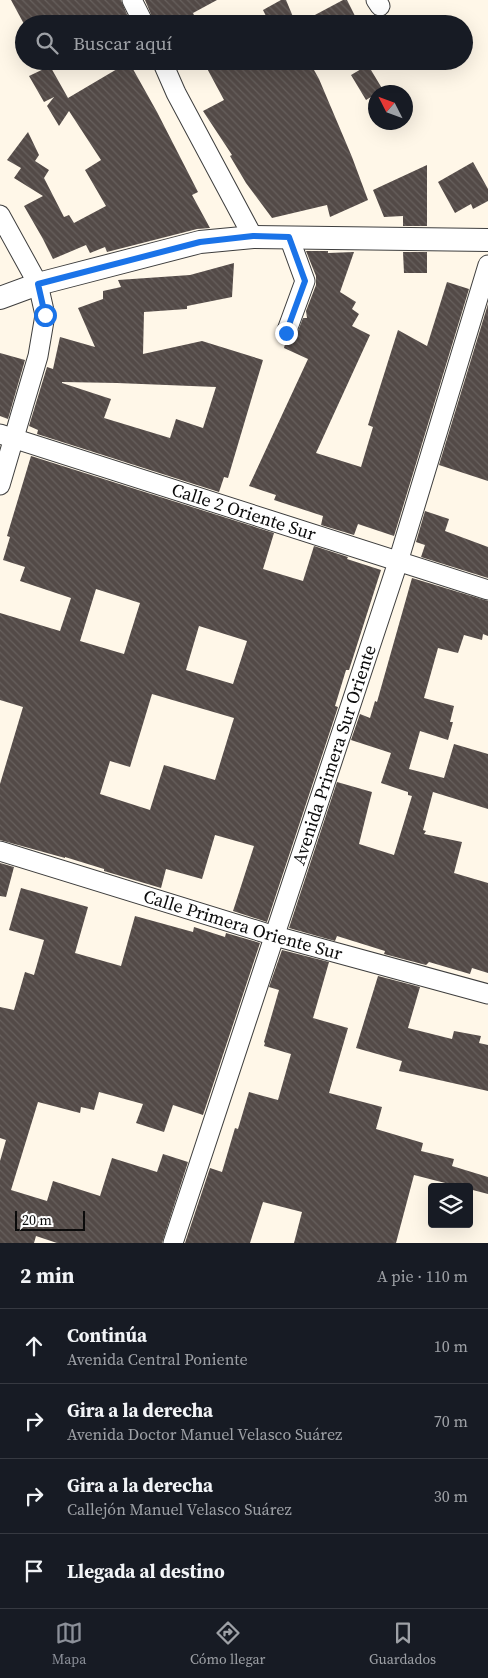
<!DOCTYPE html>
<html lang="es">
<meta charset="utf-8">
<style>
:root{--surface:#171b24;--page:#20242c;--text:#f1f3f6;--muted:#9ea1a6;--line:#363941;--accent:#8c9099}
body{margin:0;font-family:"Source Serif 4",serif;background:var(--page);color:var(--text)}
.controls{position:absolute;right:15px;bottom:15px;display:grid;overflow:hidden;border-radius:5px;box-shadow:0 5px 20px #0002}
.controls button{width:45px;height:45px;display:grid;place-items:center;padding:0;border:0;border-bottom:1px solid var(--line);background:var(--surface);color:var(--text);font:25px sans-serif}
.compass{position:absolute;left:368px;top:85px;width:45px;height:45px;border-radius:50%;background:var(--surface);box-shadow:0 5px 20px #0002;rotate:312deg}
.scale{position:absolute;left:15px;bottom:12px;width:70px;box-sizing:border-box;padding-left:5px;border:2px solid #0b0b0b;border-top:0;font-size:14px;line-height:18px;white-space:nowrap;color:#0b0b0b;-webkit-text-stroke:4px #fff;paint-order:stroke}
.stop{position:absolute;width:15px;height:15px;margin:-11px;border:4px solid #1a73e8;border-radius:50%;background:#fff}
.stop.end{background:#1a73e8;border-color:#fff;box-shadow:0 1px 5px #0008}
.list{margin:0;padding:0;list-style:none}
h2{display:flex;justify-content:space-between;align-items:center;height:65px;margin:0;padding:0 20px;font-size:21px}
h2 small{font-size:16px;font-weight:400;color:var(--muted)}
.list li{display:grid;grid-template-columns:32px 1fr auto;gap:15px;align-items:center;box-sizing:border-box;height:75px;padding:0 20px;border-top:1px solid var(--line)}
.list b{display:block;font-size:19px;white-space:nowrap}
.list p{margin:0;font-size:16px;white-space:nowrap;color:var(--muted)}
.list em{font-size:16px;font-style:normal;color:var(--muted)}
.icon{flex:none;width:28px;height:28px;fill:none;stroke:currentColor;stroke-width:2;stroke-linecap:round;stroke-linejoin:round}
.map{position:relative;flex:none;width:488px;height:1243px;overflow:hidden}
.search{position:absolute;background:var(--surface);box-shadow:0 5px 20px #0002;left:15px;right:15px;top:15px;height:55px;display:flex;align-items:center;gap:12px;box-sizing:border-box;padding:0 18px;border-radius:28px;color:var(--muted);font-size:19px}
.sheet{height:365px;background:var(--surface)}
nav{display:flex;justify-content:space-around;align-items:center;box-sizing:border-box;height:70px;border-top:1px solid var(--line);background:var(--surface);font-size:14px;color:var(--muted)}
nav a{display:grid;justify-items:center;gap:2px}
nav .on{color:var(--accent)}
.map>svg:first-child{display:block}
.building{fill:url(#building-back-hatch);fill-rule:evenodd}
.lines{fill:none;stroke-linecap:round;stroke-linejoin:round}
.minor-casing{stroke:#3e3e3e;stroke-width:21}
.tertiary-casing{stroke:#3e3e3e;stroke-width:24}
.minor{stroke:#fff;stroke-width:19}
.tertiary{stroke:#fff;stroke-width:22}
.route{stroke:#1a73e8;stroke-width:6}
.labels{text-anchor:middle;stroke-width:5;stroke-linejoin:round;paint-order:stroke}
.street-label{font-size:18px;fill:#0b0b0b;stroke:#fff}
</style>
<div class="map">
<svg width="488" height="1243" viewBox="0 0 488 1243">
<defs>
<pattern id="building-back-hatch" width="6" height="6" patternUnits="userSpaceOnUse" patternTransform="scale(1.25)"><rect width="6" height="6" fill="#534a47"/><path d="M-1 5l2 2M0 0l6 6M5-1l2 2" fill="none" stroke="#67605d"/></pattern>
</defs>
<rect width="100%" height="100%" fill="#fff7e8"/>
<g class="building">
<path d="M11,0H121L131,24H24Z"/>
<path d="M145,0H217L193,13L198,24H155Z"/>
<path d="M281,0H286L296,24H270L263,10Z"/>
<path d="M343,0H347L359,24H298Z"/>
<path d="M203,61H309L319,79L352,157L368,200L330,217L327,205L272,218L246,183L230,156L232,155L203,111L224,100Z"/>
<path d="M129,62L157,112L198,192L192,195L210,228L197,229L107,252L105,247L90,253L86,245L53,259L43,239L24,206L43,196L14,178L21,168L7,160L28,132L39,155L35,161L49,170L44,178L64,217L69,215L74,223L106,206L85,170L101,160L69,111L59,126L47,106L54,97L44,102L29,76L50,66L68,98Z"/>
<path d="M368,65L383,90L376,92V94L366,100L351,75Z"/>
<path d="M473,162L488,189V201L473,209L471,204L455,213L438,182Z"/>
<path d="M427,165V226H403V216L384,217L373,190Z"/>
<path d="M306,251H328V253L354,252L340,292L356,302L352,309L359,314L352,326L370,335L316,453L361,467L373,427L368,425L398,330L427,346L447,282L469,289L394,536L358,524L354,535L321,525L323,516L274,500L276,495L249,486L308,359L284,348L285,344L294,341L303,318H307L306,311L316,285V276Z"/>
<path d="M403,252H427V273H404Z"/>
<path d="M234,263L232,297L187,306V309L144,312L143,354L202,341L263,360L228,478L224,477L219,492L37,434L38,430L29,426L47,367L53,369L60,337L95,347L78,308L103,299V291L121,287L118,280L190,275ZM62,382L117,383L216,387L203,428L176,419L170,438L104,418L111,399L62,383Z"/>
<path d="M488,304V481L439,465Z"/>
<path d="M0,353L25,360L8,419L0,416Z"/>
<path d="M31,456L274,533L263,569L303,581L314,546L348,557L347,559L381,570L349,670H346L335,706L338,707L267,922L233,911L254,846L215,835L202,879L166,869L161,888L104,871V869L65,857V858L0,840V784L23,707L0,700V613L60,631L71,598L20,581L25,567L3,560L10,537L7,536ZM96,589L140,603L124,654L80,641ZM199,626L247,641L233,684L186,670ZM152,694L234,718L215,780L164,765L150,810L100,794L110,761L130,767Z"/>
<path d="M425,511L449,519L445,531L488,547V578L421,557L425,545L416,542Z"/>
<path d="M412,578L488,601V636L483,634L482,640L464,635L458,653L438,648L424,698L454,706L450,722H453L448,740L420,731L409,769L444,778L454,744L488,754V809L433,792L423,830L426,831L424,834L462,842L454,873L488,883V973L472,968L470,974L429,962L426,965L384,954L385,951L337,936L335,941L289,928L337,782L372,792L359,844L394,855L412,796L408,795V792L381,783L391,753L351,740L360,714L370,718L375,701L377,702Z"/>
<path d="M0,863L14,867L6,897L0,896Z"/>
<path d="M21,888L88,907L75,953L121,966L135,916L193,932L194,927L225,937L226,933L260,943L203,1115L173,1105L164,1132L136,1123L143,1104L99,1092L94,1110L81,1107L80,1113L38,1102L11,1190L47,1201L53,1181L100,1196L112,1158L157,1172L163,1154L188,1162L162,1243H57L36,1236L34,1243H0V1161L6,1140L0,1138V1007L14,1010L25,972L34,975L44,940L9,930Z"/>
<path d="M282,950L329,962L313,1018L348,1028L329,1093L382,1107L376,1129L423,1143L421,1151L454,1159L452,1166L488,1177V1194L469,1189V1187H461L414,1175L396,1243H294L302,1212L263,1202L250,1243H185L210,1168L222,1172L235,1128L238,1129L249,1092L278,1100L291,1054L264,1046L265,1043L264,1042L279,990L269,987Z"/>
<path d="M378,976L420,987L408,1028L452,1039L454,1031L481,1036L479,1043L488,1045V1091L399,1071L402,1061L356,1048Z"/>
</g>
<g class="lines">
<defs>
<g id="minor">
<path d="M132,0L144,24"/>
<path d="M376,0L380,6"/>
<path d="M162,61L176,93L253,237"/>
<path d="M0,215L38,284L45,315L38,356L0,485"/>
<path d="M286,333L305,281L289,237"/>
<path id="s1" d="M0,434L488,590"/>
<path id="s2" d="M0,851L275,936L488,994"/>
<path id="s3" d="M173,1243L398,562L488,265"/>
</g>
<path id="tertiary" d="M0,298L38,284L200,242L253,237L488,240"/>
</defs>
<use href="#minor" class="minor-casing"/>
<use href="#tertiary" class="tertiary-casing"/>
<use href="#minor" class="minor"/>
<use href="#tertiary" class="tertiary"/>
</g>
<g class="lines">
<path class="route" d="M45,315L38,284L200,242L253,236L289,237L305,281L286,333"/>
</g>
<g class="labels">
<g class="street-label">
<text dy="6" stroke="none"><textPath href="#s1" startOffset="256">Calle 2 Oriente Sur</textPath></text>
<text dy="6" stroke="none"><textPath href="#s3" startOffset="514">Avenida Primera Sur Oriente</textPath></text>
<text dy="6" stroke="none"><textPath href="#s2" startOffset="254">Calle Primera Oriente Sur</textPath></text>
</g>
</g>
</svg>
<div class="controls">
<button><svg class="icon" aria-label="layers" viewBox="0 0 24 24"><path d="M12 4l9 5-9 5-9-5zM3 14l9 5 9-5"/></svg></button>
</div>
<svg class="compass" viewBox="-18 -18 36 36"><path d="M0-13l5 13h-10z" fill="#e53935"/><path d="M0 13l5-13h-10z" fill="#9ea1a6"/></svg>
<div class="scale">20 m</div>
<div class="stop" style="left:45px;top:315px"></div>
<div class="stop end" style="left:286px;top:333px"></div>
<div class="search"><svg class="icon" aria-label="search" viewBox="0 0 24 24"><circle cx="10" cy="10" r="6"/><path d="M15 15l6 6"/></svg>Buscar aquí</div>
</div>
<section class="sheet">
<h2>2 min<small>A pie · 110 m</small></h2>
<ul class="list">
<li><svg class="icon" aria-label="ahead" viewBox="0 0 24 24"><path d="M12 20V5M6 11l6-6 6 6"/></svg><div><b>Continúa</b><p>Avenida Central Poniente</p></div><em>10 m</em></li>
<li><svg class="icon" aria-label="right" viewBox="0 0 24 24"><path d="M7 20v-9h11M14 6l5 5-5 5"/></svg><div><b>Gira a la derecha</b><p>Avenida Doctor Manuel Velasco Suárez</p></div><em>70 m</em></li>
<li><svg class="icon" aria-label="right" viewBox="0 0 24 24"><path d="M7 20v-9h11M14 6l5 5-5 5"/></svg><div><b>Gira a la derecha</b><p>Callejón Manuel Velasco Suárez</p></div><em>30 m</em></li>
<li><svg class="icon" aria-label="arrive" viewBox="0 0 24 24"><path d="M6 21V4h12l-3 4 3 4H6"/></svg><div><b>Llegada al destino</b></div></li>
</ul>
</section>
<nav>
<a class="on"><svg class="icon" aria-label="map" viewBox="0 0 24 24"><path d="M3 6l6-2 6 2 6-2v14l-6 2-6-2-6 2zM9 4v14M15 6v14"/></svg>Mapa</a>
<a><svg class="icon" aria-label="directions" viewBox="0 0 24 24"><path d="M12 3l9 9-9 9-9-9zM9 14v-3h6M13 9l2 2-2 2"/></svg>Cómo llegar</a>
<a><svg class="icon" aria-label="saved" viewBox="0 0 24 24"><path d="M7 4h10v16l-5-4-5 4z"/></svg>Guardados</a>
</nav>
